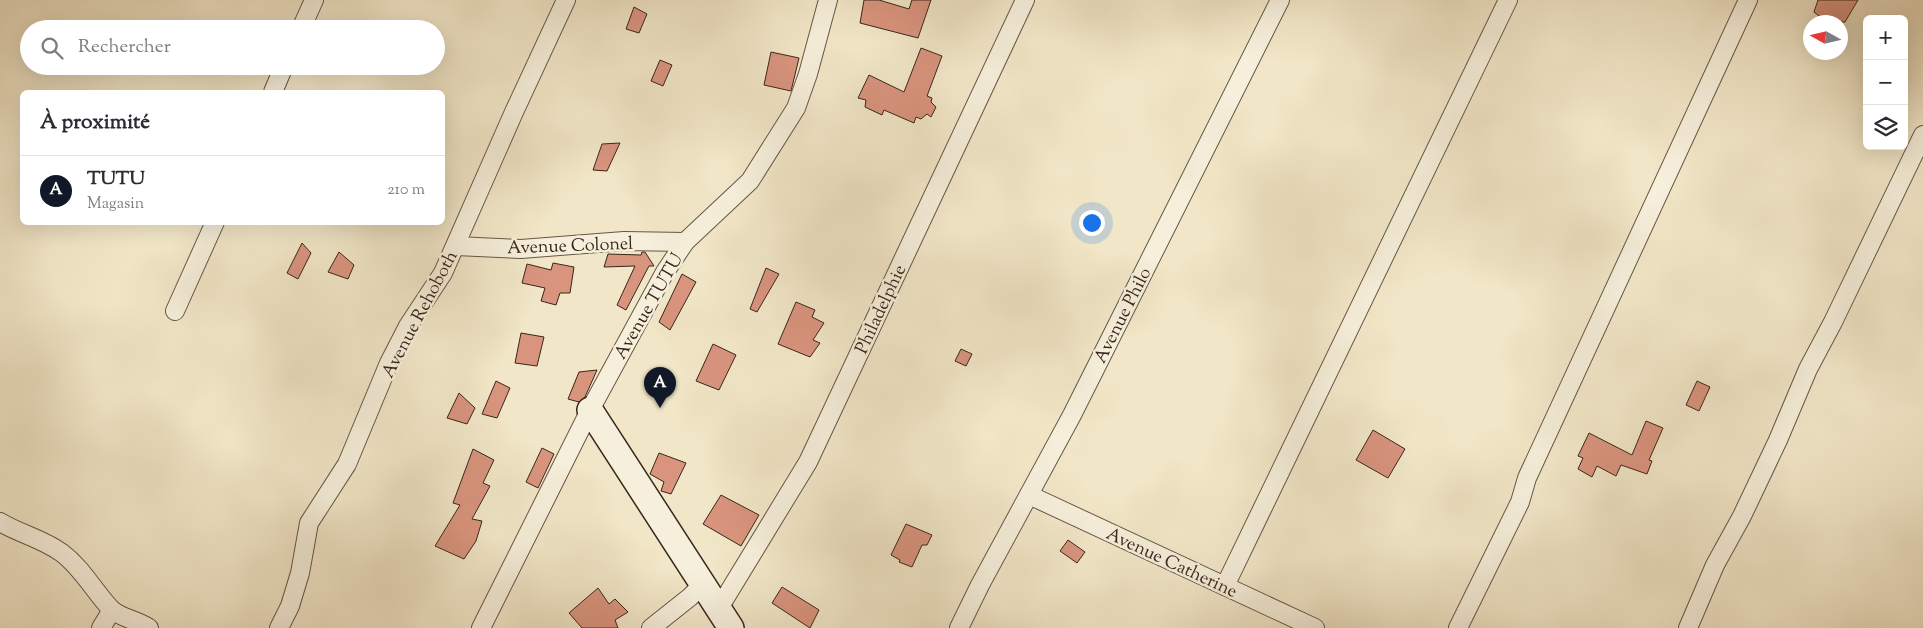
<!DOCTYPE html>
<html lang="fr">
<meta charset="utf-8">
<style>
:root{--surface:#fff;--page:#f7f7f7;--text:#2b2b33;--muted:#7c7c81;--line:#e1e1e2;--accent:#111827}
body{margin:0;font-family:"Sorts Mill Goudy",serif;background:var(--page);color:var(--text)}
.controls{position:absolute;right:15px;top:15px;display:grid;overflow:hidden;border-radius:8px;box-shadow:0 5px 20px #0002}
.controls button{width:45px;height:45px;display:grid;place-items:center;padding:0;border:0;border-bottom:1px solid var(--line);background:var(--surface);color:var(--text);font:25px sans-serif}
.compass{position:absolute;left:1803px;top:15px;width:45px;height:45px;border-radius:50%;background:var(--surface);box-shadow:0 5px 20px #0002;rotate:278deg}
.you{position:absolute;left:1091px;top:222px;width:18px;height:18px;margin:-12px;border:4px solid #fff;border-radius:50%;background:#1a73e8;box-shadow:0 0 0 8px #1a73e833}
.badge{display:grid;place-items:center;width:32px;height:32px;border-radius:50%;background:var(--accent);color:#fff;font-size:16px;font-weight:700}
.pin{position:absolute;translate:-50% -41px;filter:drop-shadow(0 1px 2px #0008)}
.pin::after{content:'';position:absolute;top:26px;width:18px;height:15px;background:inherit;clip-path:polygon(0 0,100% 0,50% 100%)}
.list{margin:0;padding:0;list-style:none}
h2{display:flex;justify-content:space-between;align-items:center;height:65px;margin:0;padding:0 20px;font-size:21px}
h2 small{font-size:16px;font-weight:400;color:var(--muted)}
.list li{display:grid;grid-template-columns:32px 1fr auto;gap:15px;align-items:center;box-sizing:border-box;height:70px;padding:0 20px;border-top:1px solid var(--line)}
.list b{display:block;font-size:19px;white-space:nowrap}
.list p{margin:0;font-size:16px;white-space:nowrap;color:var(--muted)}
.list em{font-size:16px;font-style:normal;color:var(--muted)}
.icon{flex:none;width:28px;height:28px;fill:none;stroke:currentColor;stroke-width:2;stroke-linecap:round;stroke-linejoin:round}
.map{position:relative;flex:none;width:1923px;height:628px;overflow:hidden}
.search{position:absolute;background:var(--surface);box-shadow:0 5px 20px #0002;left:20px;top:20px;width:425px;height:55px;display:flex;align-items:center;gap:12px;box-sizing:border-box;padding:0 18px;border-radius:28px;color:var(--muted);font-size:19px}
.panel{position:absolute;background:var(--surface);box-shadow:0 5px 20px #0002;left:20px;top:90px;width:425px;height:135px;border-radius:8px}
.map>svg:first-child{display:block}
.building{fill:#d9947e;stroke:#38261b}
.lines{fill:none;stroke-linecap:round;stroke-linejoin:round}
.street-casing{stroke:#665646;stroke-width:20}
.secondary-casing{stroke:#38261b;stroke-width:28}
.street{stroke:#f6efdb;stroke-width:18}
.secondary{stroke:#f6efdb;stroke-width:25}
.labels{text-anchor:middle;stroke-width:5;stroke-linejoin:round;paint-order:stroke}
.street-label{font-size:18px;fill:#38261b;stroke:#f6efdb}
</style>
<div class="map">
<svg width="1923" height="628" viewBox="0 0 1923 628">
<rect width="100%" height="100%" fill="#f1e6c7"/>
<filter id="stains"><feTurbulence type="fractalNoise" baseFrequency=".004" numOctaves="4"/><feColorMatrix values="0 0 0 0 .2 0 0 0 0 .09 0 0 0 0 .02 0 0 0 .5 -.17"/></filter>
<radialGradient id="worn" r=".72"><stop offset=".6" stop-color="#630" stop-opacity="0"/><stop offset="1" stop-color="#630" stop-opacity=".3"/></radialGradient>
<g class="building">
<path d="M864,0H879L909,9L912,0H931L918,38L860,23Z"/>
<path d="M1818,0H1858L1845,22H1827L1814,12Z"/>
<path d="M634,7L647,14L639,33L626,29Z"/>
<path d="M921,48L942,56L927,96L932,98L931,102L936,107L931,117L927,114L921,119L916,117L914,123L884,110L882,115L865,107L866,100L858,98L869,75L904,92Z"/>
<path d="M771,52L799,58L791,91L764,85Z"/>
<path d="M660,60L672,65L663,86L651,81Z"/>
<path d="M620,143L607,171L593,170L602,144Z"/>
<path d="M302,243L311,253L298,279L287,273Z"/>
<path d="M339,252L354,265L348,279L328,272Z"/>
<path d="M642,252H645L654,266H649L626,310L617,305L635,266L604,267L608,254L641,255Z"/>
<path d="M553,263L574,267L570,293H560L556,305L541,301L545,288L522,283L527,264L551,270Z"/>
<path d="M766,268L779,274L757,312L750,309Z"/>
<path d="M682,274L696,282L670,330L659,322Z"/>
<path d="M796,302L815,310L812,317L824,323L813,340L820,343L810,357L778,344Z"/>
<path d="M521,333L544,337L537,366L515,363Z"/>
<path d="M713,344L736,355L719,390L696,381Z"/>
<path d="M961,349L972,354L966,366L955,361Z"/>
<path d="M597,370L585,397L579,402L568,399L579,372Z"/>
<path d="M496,381L510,388L497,418L482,414Z"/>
<path d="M1697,381L1710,387L1699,411L1686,405Z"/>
<path d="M459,393L475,408L467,424L447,418Z"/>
<path d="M1646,421L1663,428L1649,460L1652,461L1647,474L1621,465L1616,476L1597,466L1592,477L1578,469L1583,458L1578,456L1589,433L1632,455Z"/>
<path d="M1373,430L1405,449L1388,478L1356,460Z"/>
<path d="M542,448L554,454L538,488L526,482Z"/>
<path d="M473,449L494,460L483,483L490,486L472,519L482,521L476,541L464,559L435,546L460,505L453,503Z"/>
<path d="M659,453L686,463L671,494L661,491L664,482L650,474Z"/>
<path d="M721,495L759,515L741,546L703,524Z"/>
<path d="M906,524L932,535L927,545H922L912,567L899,562L900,560L891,555Z"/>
<path d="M1068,540L1085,552L1077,563L1060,551Z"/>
<path d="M782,587L819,610L810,628L772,603Z"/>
<path d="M598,588L609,604L615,599L628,612L615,620L618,628H582L569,613Z"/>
</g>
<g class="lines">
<defs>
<g id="street">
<path d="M301,29L314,0"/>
<path d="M273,92L284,66"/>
<path d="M456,246L521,249L624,241L685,242"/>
<path d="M175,311L215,222"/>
<path d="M1029,495L1315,628"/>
<path d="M0,522C20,534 43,539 62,553C82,568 94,591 111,609C120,618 138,620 149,628"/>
<path d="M1225,586L1508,0"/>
<path d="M719,608L808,462L1025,0"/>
<path d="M101,628L112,610"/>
<path d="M279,628L290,606L300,573L309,523L347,464L389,363L408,326L443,273L514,112L566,0"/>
<path d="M481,628L590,410L665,272L685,242L750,181L796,108L808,74L828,0"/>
<path d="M651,628L690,597L703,584"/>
<path d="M959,628L980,585L1072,415L1280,0"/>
<path d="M1458,628L1520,502L1527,478L1748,0"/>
<path d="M1688,628L1715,565L1742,516L1778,440L1808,369L1833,322L1923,135"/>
</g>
<path id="secondary" d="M590,410L731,628"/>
</defs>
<use href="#street" class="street-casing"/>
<use href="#secondary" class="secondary-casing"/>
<use href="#street" class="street"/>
<use href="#secondary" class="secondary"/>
</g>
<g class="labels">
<g class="street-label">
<text transform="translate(570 245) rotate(-2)" y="6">Avenue Colonel</text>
<text transform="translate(648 306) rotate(-60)" y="6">Avenue TUTU</text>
<text transform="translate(880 309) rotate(-65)" y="6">Philadelphie</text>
<text transform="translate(419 314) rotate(-62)" y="6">Avenue Rehoboth</text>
<text transform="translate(1122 315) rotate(-63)" y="6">Avenue Philo</text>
<text transform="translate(1172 562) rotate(25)" y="6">Avenue Catherine</text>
</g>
</g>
<rect width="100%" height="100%" filter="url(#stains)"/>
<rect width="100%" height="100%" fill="url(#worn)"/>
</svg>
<div class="controls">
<button>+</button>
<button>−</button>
<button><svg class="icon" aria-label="layers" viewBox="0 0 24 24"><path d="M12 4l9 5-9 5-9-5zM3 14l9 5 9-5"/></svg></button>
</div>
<svg class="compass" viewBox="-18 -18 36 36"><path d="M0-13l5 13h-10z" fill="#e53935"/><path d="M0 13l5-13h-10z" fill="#7c7c81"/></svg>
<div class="you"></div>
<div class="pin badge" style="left:660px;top:408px">A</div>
<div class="search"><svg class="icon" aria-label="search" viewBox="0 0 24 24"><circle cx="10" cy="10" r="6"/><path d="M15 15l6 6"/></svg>Rechercher</div>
<section class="panel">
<h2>À proximité<small></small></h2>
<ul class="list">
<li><span class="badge">A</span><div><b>TUTU</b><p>Magasin</p></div><em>210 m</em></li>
</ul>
</section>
</div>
